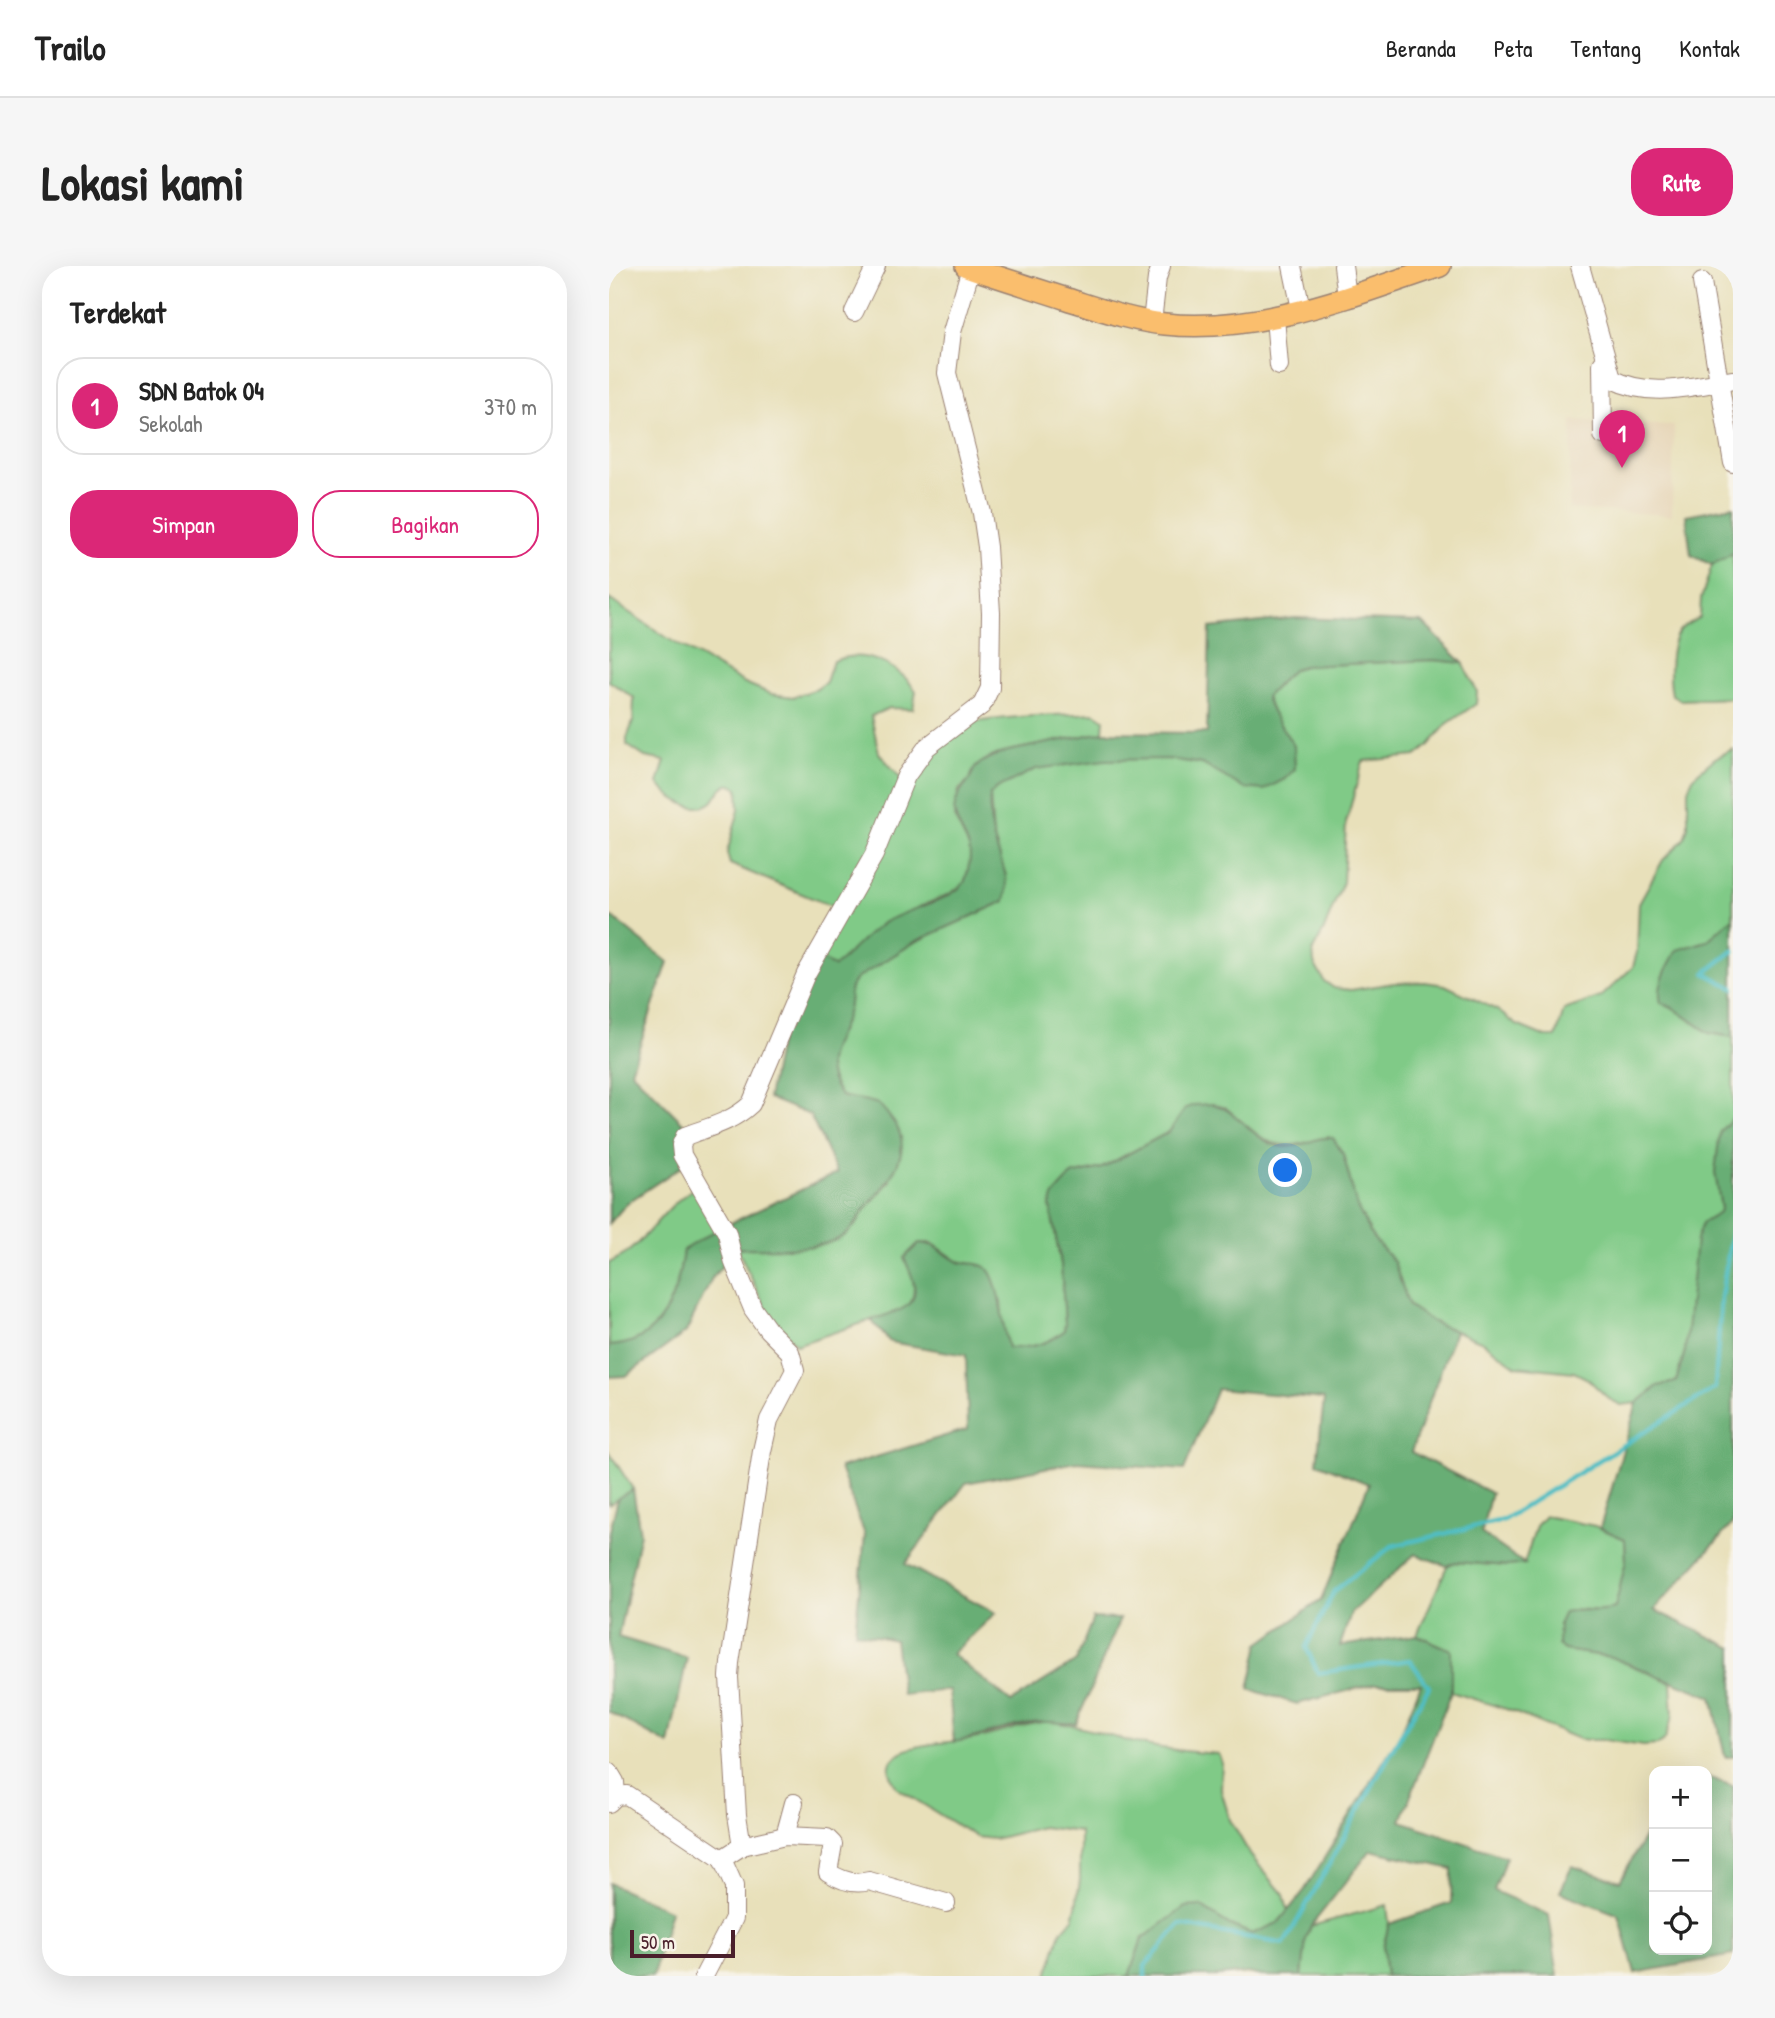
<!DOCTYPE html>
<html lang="id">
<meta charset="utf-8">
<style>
:root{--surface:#fff;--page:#f6f6f6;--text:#222;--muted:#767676;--line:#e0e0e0;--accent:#db2777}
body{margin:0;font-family:"Patrick Hand",sans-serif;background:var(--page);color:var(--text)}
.controls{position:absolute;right:21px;bottom:21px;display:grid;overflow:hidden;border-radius:14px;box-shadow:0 7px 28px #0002}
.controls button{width:63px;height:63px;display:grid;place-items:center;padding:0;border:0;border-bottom:2px solid var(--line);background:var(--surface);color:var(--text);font:35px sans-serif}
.scale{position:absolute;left:21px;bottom:18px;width:105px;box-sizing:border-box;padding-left:7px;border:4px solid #4a1f2b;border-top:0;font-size:19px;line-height:24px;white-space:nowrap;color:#4a1f2b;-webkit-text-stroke:5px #f7f3e8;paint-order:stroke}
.you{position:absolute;left:677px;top:905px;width:24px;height:24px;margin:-18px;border:5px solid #fff;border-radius:50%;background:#1a73e8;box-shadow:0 0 0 10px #1a73e833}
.badge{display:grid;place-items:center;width:46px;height:46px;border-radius:50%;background:var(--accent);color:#fff;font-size:23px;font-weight:700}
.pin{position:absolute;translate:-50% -58px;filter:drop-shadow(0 2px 4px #0008)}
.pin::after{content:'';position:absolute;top:37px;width:24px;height:21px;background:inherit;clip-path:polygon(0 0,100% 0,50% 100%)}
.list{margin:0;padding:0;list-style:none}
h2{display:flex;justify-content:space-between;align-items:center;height:91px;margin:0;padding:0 28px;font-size:30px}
h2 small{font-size:23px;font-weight:400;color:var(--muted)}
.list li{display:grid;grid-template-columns:46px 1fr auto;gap:21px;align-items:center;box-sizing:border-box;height:98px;margin:0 14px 14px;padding:0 14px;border:2px solid var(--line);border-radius:28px}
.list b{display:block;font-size:26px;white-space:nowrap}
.list p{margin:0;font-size:23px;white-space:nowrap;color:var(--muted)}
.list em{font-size:23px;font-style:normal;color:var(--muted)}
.actions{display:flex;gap:14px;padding:21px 28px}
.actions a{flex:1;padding:16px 0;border:2px solid var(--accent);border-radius:28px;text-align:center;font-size:24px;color:var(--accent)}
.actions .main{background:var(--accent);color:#fff}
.icon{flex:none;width:38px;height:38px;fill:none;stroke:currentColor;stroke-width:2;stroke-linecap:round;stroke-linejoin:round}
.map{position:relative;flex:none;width:1124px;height:1710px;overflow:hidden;border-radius:28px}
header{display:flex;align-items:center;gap:42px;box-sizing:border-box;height:98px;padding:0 35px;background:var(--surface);border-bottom:2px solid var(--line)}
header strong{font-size:33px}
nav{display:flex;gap:38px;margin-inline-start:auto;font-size:24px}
.intro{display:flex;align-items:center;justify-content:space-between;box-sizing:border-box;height:168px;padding:0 42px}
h1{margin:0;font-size:49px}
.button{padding:18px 32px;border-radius:28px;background:var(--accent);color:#fff;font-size:24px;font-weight:700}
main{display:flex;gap:42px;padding:0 42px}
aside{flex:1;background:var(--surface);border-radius:28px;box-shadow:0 7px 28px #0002}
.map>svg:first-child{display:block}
.built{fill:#e6d5b7}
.green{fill:#80ca87;stroke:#657459;stroke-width:2}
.forest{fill:#68ae74;stroke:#596650;stroke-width:2}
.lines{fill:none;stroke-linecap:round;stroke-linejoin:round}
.stream{stroke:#4fbec4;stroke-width:4.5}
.minor-casing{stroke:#998072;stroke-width:20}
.major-casing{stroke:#998072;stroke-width:24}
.minor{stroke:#fff;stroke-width:18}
.major{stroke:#fabe6d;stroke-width:21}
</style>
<header>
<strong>Trailo</strong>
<nav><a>Beranda</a><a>Peta</a><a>Tentang</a><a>Kontak</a></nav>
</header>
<div class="intro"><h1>Lokasi kami</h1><a class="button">Rute</a></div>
<main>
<aside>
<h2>Terdekat<small></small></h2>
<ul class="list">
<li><span class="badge">1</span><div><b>SDN Batok 04</b><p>Sekolah</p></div><em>370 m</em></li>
</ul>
<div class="actions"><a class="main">Simpan</a><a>Bagikan</a></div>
</aside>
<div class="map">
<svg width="1124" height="1710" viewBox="0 0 1124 1710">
<rect width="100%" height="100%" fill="#f7f3e8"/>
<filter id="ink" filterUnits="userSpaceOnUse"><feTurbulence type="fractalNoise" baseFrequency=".0143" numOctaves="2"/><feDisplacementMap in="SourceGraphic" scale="14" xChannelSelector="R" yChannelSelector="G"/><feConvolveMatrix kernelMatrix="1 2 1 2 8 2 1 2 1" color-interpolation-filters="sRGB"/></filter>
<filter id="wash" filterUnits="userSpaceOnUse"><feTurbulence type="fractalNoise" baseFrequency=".00686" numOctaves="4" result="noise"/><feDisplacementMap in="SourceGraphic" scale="28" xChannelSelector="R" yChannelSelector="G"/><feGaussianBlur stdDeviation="1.57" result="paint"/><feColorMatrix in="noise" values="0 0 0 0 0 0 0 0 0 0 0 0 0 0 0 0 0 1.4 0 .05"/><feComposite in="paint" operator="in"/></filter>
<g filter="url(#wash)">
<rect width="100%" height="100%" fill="#e8e0ba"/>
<path class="built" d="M963,154L1065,160L1063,249L960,243Z"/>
<g class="green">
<path d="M1124,287V432L1071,434L1063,429C1060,413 1059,376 1072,363C1077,358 1085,355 1091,351L1092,333L1103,299Z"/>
<path d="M0,333L63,375L136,417L162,428L184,431L208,423L217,416L224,395C254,382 290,399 307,425L304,443L280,442L262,450L270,487L295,516C311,495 329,475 353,461C371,450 460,449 486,447L495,453L494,466L399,485L366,502L361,514L350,524L345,551L361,583V598L355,618L340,628L273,657L225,701L210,692L234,645L121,598L118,587L130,544L129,522C125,520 123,518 118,519C110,521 108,531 103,536C85,550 59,531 49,517L56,495L36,491L18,479V472L24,456L25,432L0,415Z"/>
<path d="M824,394L854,397L868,426L867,438L838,458L819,480L807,490L754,495L737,557L734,616L714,666L704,684L705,697L715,715L725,722L742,724L785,717L816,716L836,719L888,744L908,759L937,771H947L955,744L992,731L1024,701L1028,686L1030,637L1054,594L1075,573L1079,560V523L1085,510L1106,492L1124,483V652L1098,675L1068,684L1052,737L1063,741L1100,767L1124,771V852L1122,853L1106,906L1112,942L1109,948L1093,957L1076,1085L1067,1116L1049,1120L1028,1137L1012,1139L1000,1133L979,1113L965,1106L907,1100L874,1076L824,1056L800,1041L785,996L764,972L748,941L734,888L719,871C662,888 659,878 616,841L577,842L560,866L493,902L463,909L441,940L452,998L456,1057L455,1065C438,1079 420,1082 399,1082L394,1065L392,1036L374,1000L349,995L323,977H310L295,992C304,1009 310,1025 299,1042L187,1079L157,1043L128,982H173L245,961L256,944L281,915L270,839L232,830C205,793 230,778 239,744C242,732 238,723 247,713L306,676L396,635L397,610L384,569L381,529C392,518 412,507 427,503C457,494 565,488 593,498C608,503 622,514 635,522L685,480L663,446L657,431L684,403L695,400Z"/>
<path d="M87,920L111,962L74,984C69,1028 53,1078 0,1080V997C29,984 43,959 65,938C72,931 80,926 87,920Z"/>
<path d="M0,1186L24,1223L0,1238Z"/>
<path d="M936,1250L986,1260L1016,1273L1017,1295L1006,1342L995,1345L966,1343L955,1384L1002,1391L1062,1416L1064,1449L1056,1473L1049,1479L1034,1480L996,1474H972L897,1443L842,1426V1384L808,1369L838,1300L845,1296L899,1300L915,1298L927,1260Z"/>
<path d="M438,1455C470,1459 492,1468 523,1476C551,1483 580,1486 610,1488L613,1497L612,1524L621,1554L642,1590L675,1629L679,1645L669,1657L643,1668L621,1659L591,1640L533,1673L520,1710H438L452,1666L464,1652L467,1641L471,1614V1566L433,1561L385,1573L367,1571L288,1522C283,1513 276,1501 285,1492C298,1476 348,1477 369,1472C393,1467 414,1458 438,1455Z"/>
<path d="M778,1639L780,1658L774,1682L777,1710H693L697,1673L702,1660Z"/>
</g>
<g class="forest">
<path d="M1124,240V287L1103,299L1082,289L1077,249Z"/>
<path d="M686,352L813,356L854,397L824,394L695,400L684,403L657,431L663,446L685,480L686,503L676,513L655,524L635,522L593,498L560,493L495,494L427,503L388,522L381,529C380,542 381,556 384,569C389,592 403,611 396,635L306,676L247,713C238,723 242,732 239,744C230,778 205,793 232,830C243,833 258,834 269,838C274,841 279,849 283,854C309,884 277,919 257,942C248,953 243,967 229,973C205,985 156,982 128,982L103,1012L77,1066L17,1110L0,1111V1080C53,1078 69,1028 74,984L111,962L228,907L201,849L159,832L176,748L210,692L225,701C241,687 256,669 273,658C293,644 340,636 354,618C357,615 358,607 359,603C371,564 323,557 359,516C362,512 363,506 366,502C374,493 389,488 399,485L494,466L598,467L601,362Z"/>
<path d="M3,651L59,696L22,805L84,867L73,900L18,937L0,958V655Z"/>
<path d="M1124,652V771L1100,767L1063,741L1052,737C1047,717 1059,701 1068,684L1098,675Z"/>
<path d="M604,838C630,845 643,873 669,880C688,885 706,869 724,872L734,888L748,941L764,972L785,996L800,1040L824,1056L846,1065L802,1186L882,1227L872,1267L916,1298L900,1300L846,1296L838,1300L806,1288L742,1347L731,1380L808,1369L842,1384V1426L792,1555L897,1591L885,1625L940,1649L949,1710H777L774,1682L780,1658L842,1637L843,1603L762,1584L702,1660L697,1673L693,1710H653L639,1707L609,1710H520L533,1673L576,1641L591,1640L621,1659L643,1668L669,1657L695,1625L792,1467L812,1418H765L688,1438L640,1423L650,1378L712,1334L760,1218L708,1197L715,1133L608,1123L575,1204L468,1196L357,1217L296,1298L387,1347L343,1388L402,1436L467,1395L484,1352L511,1353L467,1458C450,1457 434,1454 417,1458C392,1462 370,1472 345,1476L340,1424L293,1429L286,1374L246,1366L256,1269L231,1202L359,1163L357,1089L281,1076L262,1054C302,1041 318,1039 295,992L310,977C330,978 332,987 348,995C356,999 367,996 375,1000C391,1008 394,1065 399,1082C420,1082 438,1079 455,1065L456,1057L452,998L441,940L445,929L463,909L493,902L560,866L577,842L585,839Z"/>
<path d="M1124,852V1257L1045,1344L1124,1382V1491H1116L1103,1431L1002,1391L955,1384L949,1379L950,1357L955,1346C972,1342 989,1347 1006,1342L1017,1295L1016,1273L991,1262L1028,1137L1049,1120L1067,1116L1076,1085L1087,974L1093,957L1109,948L1112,942L1106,906L1111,865Z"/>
<path d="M24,1223L31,1267L9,1371L78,1392L60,1479L0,1446V1269L9,1232Z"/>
<path d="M1098,1511L1124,1520V1689L1026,1707L1010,1649L951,1626L963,1600L1011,1615L1045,1553V1684H1098Z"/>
<path d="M0,1617L62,1645L44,1710H0Z"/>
</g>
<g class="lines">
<g class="stream">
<path d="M1124,685L1096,707L1124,722"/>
<path d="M536,1710V1700L571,1659L675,1678C725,1593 769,1505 820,1421L801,1394L709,1407L697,1381L725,1325L783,1280L894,1254L1106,1122L1112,1031L1124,960"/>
</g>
</g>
</g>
<g filter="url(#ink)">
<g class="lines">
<defs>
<g id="minor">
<path d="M683,0L692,43"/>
<path d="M734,0L738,31"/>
<path d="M971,0L1003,113C1042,133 1082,120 1124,114"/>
<path d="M1093,16L1124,197"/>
<path d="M245,46L267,0"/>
<path d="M666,51L670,100"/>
<path d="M543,56L548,12L552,0"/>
<path d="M993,98L994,169"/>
<path d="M0,1506L6,1516L7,1530"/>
<path d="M0,1537L7,1530L18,1529L113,1593"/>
<path d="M176,1570L185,1537"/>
<path d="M133,1580L176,1570L218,1572L224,1578L219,1606C231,1614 246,1619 260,1615L337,1637"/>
<path d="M95,1710L125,1652V1620L113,1593L133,1580L128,1549L120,1411L121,1397L153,1185L160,1154L186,1104L181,1086L159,1064L144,1043L125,997L118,967L73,889L72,879L76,870C100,861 123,856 142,838L197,708L265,589L297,510L318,481L373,439L381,422L382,347L378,281L373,247L338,107L343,66L362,2"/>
</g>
<path id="major" d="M357,0C390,12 425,22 458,33C490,43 523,55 556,58C650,68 744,29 831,0"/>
</defs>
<use href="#minor" class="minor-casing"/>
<use href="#major" class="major-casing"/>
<use href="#minor" class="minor"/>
<use href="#major" class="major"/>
</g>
</g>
</svg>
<div class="controls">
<button>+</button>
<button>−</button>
<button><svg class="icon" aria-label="locate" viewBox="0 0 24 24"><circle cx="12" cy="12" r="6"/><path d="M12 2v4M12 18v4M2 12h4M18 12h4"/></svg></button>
</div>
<div class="scale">50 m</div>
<div class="you"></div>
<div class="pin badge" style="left:1013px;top:202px">1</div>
</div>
</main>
